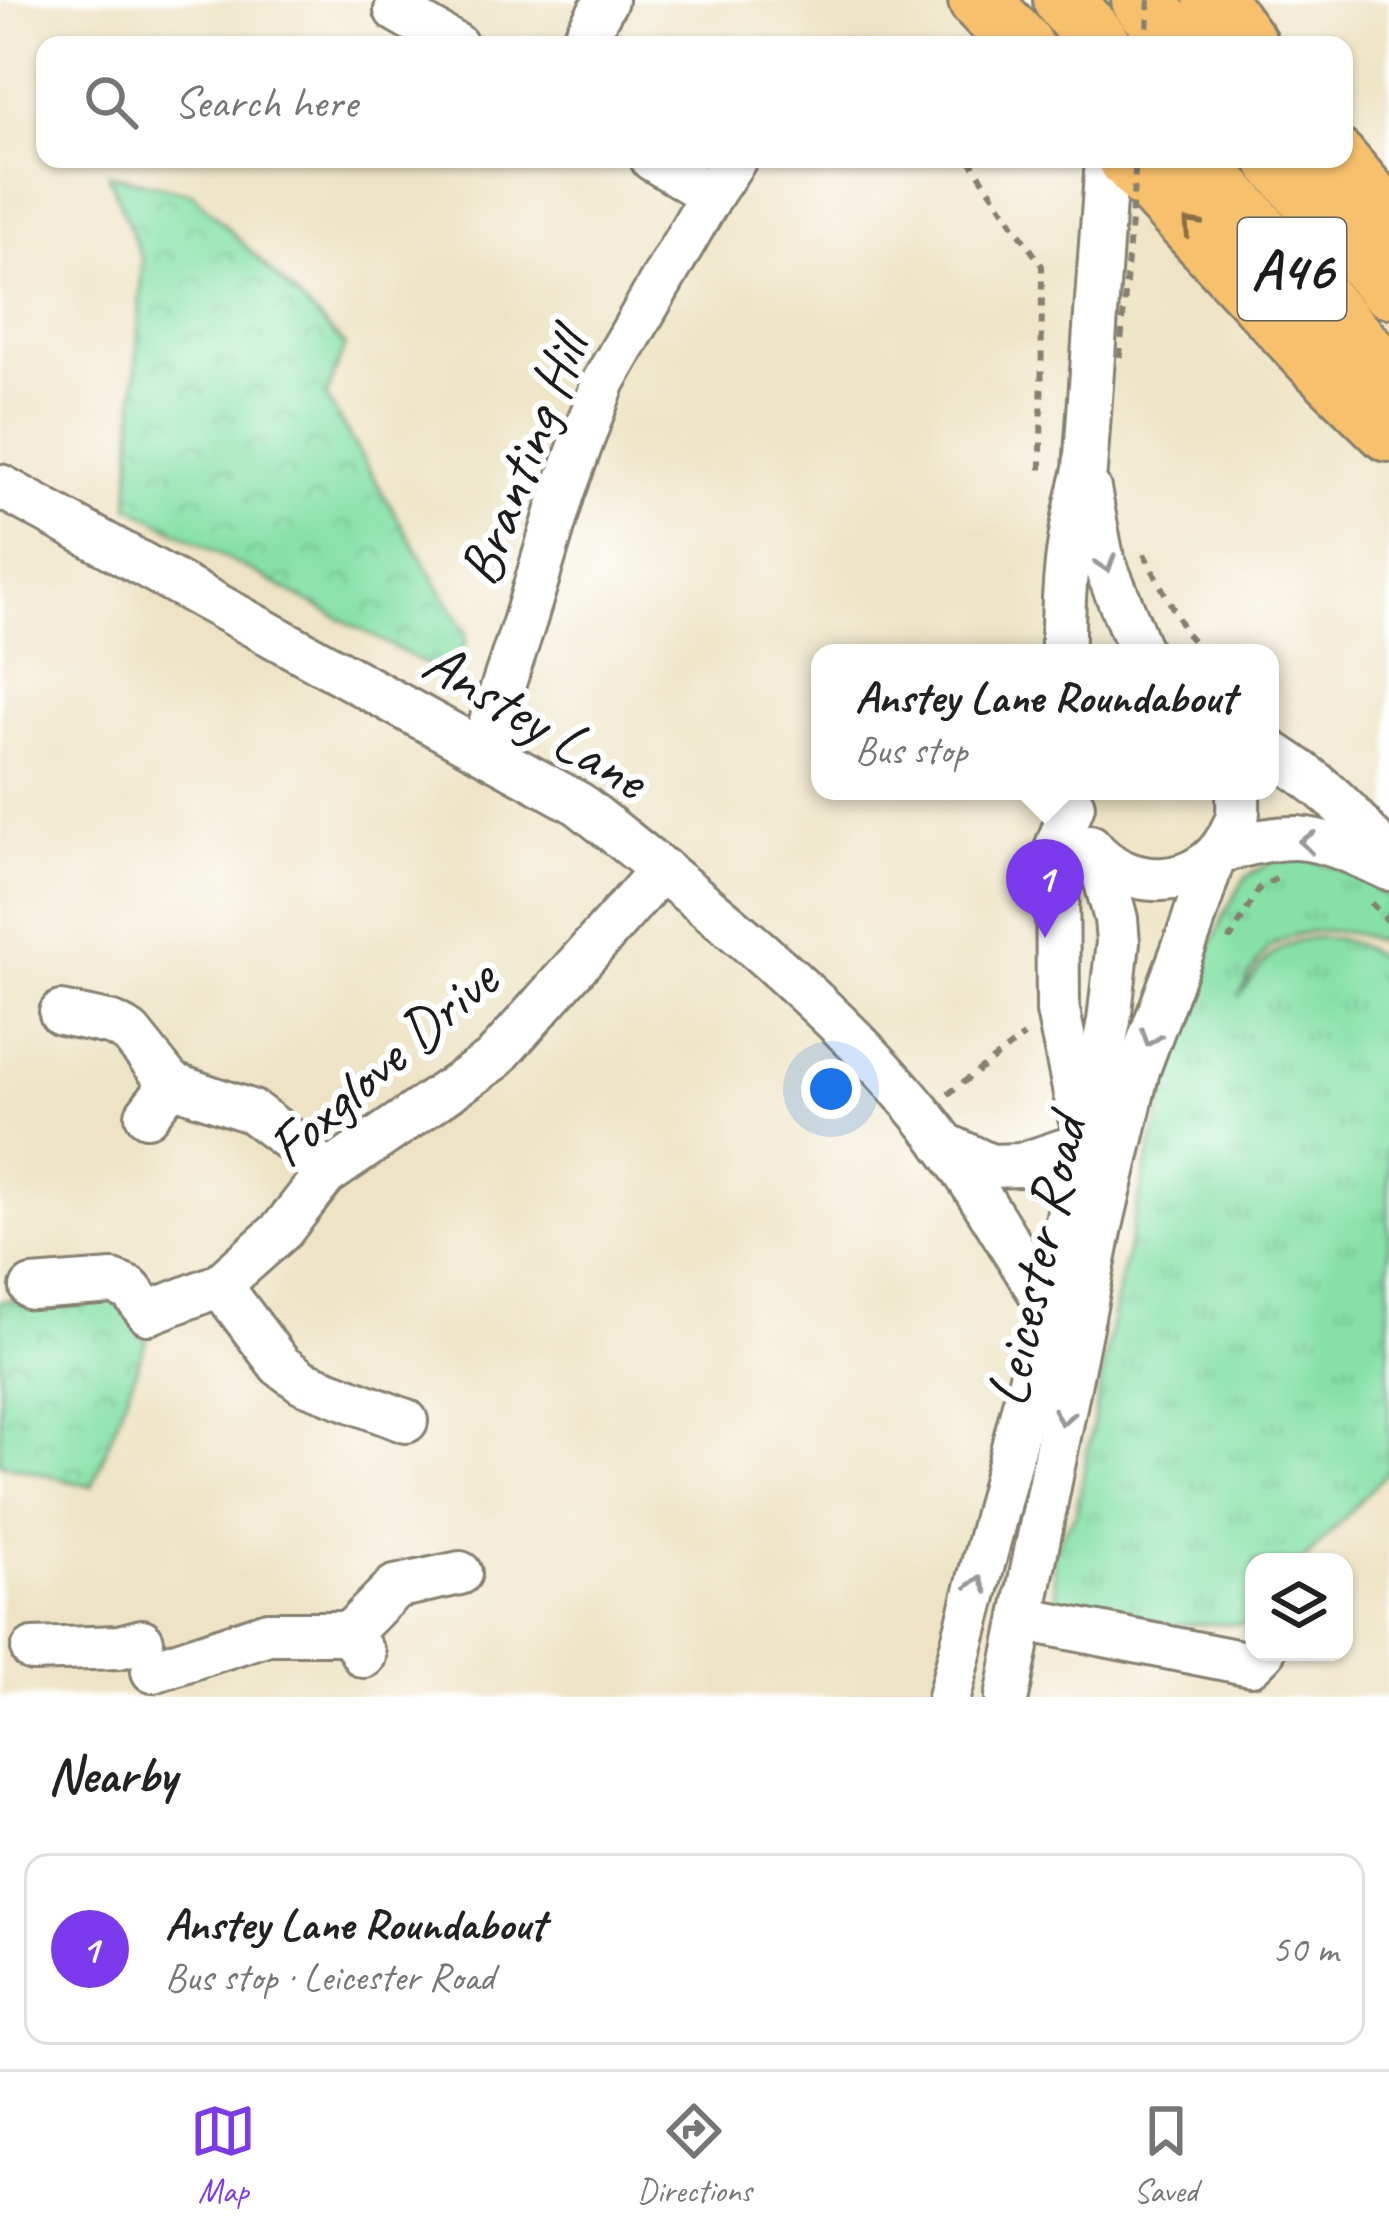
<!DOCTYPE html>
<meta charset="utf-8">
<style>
:root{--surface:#fff;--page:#f6f6f6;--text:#222;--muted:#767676;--line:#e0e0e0;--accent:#7c3aed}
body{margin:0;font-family:Caveat,sans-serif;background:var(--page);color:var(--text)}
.controls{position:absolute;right:36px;bottom:36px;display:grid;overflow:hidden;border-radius:24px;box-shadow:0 3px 9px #0004}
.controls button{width:108px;height:108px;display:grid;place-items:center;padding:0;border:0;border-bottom:3px solid var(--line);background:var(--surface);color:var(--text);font:60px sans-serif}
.you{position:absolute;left:831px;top:1089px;width:42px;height:42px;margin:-30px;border:9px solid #fff;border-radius:50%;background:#1a73e8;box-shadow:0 0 0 18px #1a73e833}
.badge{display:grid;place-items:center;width:78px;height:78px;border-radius:50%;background:var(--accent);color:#fff;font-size:39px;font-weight:700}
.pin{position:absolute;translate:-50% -99px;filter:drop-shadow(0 3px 6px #0008)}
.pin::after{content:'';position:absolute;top:63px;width:42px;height:36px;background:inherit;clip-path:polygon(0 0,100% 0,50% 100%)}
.popup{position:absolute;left:811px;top:644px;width:468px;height:156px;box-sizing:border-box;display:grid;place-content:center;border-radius:24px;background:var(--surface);filter:drop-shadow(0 3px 9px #0005);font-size:39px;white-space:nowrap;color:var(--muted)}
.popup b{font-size:45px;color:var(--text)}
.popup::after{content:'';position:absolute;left:50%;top:100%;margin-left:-24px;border:24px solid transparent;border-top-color:var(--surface)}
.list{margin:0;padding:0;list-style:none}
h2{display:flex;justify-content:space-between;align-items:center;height:156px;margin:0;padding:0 48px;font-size:51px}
h2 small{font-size:39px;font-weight:400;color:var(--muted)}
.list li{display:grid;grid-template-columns:78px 1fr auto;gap:36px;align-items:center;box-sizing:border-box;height:192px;margin:0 24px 24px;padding:0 24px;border:3px solid var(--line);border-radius:24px}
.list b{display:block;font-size:45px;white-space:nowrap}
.list p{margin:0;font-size:39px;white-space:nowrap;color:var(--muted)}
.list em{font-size:39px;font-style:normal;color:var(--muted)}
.icon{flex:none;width:66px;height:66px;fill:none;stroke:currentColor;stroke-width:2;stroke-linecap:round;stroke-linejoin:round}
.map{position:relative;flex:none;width:1389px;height:1697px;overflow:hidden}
.search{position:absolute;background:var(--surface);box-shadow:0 3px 9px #0004;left:36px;right:36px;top:36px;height:132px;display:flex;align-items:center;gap:30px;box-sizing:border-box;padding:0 42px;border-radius:24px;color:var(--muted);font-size:45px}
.sheet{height:372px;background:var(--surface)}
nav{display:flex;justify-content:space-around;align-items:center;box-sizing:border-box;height:168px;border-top:3px solid var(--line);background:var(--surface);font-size:33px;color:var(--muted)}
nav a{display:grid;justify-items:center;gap:6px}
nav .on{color:var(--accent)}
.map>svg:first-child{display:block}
.grass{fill:url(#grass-tufts);stroke:#527e62;stroke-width:3}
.park{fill:url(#park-crowns);stroke:#527e62;stroke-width:3}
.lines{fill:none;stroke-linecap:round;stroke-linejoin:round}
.minor-casing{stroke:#858070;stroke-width:48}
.highway-casing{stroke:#858070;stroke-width:66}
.path{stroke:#858070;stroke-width:6;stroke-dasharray:9 9;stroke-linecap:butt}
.minor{stroke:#fff;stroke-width:42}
.highway{stroke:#f7c06c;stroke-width:60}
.path-bridge{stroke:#858070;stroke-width:6;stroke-dasharray:9 9;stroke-linecap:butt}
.oneway{stroke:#8a6e44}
.oneway2{stroke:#999}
.labels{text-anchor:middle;stroke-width:12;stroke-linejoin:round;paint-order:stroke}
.shield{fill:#fff;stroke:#606060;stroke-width:3}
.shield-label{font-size:57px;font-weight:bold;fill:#1c1c1c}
.street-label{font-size:60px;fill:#1c1c1c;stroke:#fff}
</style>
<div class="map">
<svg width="1389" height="1697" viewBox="0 0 1389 1697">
<defs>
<pattern id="grass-tufts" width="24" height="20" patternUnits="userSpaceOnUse" patternTransform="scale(3)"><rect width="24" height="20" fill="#87e1a7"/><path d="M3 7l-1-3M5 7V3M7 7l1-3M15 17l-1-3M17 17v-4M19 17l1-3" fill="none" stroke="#74c08f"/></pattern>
<pattern id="park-crowns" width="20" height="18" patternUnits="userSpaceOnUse" patternTransform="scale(3)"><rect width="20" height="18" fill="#87e1a7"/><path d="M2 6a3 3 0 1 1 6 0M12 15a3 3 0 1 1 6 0" fill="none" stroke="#74c08f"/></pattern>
</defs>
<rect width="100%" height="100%" fill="#fff"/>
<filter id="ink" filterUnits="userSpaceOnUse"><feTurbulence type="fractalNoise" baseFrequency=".00833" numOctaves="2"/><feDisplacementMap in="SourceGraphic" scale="24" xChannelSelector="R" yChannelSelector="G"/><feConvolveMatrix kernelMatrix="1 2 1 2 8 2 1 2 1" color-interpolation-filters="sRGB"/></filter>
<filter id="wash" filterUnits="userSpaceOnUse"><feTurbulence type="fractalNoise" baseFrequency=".004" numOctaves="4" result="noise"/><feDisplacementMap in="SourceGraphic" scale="48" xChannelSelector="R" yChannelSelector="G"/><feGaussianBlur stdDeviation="2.7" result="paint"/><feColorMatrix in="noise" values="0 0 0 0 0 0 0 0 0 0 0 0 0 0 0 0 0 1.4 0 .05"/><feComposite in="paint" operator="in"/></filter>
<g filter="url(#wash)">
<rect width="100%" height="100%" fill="#eee4c5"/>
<path class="grass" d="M1305,857C1337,867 1364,876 1389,899V946C1356,930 1311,923 1277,943C1258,955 1249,979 1238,997C1248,988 1256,971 1267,960C1302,925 1357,934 1389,966V1470L1302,1562H1254V1613L1244,1624H1167L1083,1604L1079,1619L1072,1615L1057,1600L1052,1552L1076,1513L1118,1291L1146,1168L1190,996L1227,909L1246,877L1273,861Z"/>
<g class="park">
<path d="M108,174L192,193L345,345L326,397L466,633L459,682L129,506L142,259Z"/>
<path d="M112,1297L124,1299L147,1340L92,1487L0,1463V1301Z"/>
</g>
</g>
<g filter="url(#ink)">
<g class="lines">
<defs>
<g id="minor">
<path d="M396,10L456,45"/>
<path d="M581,45L606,0"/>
<path d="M652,159L711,195"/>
<path d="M0,486L579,804C697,897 828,1000 923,1116C971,1175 1008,1244 1049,1307"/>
<path d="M1089,489L1102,558L1141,653"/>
<path d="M1063,653C1062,587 1068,534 1085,470L1107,159"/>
<path d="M482,749L525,620L563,493L604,381L711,195L735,159"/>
<path d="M1270,751C1322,784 1352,811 1389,861"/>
<path d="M1073,805L1057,846L1058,1011L1080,1117"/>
<path d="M1090,846C1126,892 1199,891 1228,838C1229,836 1236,822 1237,820C1239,812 1238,800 1238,791"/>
<path d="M1221,851C1245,845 1272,837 1297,838C1329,840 1360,856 1389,869"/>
<path d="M61,1013L113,1024L130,1033L171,1084L253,1112L306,1152L325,1175"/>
<path d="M147,1115L171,1084"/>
<path d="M944,1144L990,1166L1021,1165L1083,1144"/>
<path d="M220,1285L280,1365L303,1382L406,1421"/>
<path d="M32,1288L113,1282L130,1289L148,1313L220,1285L282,1230L325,1175L493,1060L662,869"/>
<path d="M1023,1619L1251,1664L1263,1652"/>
<path d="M33,1650L119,1647L142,1641"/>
<path d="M364,1656L350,1633L395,1587L460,1573"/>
<path d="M153,1671L268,1633H350"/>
<path d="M949,1697L1049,1307L1109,1021L1118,942L1116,919L1100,860"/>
<path d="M1007,1697L1101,1226L1138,1070L1191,928L1213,859"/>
</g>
<g id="highway">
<path d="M979,0L1022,45"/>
<path d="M1064,0L1101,45"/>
<path d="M1142,0L1179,45"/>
<path d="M1214,0L1247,45"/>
<path d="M1129,159L1317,361L1389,431"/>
<path d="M1195,159L1389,378"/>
<path d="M1276,159L1389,287"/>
<path d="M1336,159L1389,221"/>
</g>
</defs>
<use href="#minor" class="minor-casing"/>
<use href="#highway" class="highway-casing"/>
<g class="path">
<path d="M824,45L855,38L863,45"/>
<path d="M969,159L1042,266L1041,476"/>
<path d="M1144,554L1186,633L1204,653"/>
<path d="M1371,903L1389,922"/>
<path d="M1227,937L1231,938L1260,887L1278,878"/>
<path d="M948,1094L1024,1036"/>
</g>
<use href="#minor" class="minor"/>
<use href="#highway" class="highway"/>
<g class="path-bridge">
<path d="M1146,45L1149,0"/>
<path d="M1120,357L1136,159"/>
</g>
</g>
<defs><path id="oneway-chevron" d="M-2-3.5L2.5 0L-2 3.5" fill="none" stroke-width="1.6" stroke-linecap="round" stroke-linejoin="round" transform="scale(3)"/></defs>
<use class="oneway" href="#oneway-chevron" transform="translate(1191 226) rotate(-133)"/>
<g class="oneway2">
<use href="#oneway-chevron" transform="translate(1106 564) rotate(72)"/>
<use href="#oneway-chevron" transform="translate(1307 842) rotate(-173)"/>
<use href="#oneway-chevron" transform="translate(1150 1038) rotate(110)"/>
<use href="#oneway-chevron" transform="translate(1063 1417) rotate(101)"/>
<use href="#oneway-chevron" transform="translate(978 1584) rotate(-76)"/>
</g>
</g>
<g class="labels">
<rect class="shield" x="1238" y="218" width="108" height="102" rx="9"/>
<g class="shield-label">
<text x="1292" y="289">A46</text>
</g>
<g class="street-label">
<text transform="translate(522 458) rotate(-69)" y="21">Branting Hill</text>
<text transform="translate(536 719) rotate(31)" y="21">Anstey Lane</text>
<text transform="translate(381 1062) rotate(-41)" y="21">Foxglove Drive</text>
<text transform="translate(1035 1261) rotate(-78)" y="21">Leicester Road</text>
</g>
</g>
</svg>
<div class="controls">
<button><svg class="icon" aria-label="layers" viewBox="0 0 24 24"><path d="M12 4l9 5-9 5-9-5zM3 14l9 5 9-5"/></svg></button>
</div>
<div class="you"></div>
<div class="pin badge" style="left:1045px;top:938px">1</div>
<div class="popup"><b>Anstey Lane Roundabout</b>Bus stop</div>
<div class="search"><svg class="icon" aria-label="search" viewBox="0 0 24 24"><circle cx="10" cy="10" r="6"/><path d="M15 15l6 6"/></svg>Search here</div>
</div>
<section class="sheet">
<h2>Nearby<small></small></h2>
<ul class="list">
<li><span class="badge">1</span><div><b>Anstey Lane Roundabout</b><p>Bus stop · Leicester Road</p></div><em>50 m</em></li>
</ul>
</section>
<nav>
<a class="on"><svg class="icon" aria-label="map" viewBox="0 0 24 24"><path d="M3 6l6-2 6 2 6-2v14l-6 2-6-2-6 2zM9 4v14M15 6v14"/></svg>Map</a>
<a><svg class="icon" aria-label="directions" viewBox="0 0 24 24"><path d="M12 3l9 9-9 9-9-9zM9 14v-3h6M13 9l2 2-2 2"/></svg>Directions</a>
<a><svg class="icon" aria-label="saved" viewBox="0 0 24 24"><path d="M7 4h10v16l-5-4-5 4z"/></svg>Saved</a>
</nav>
